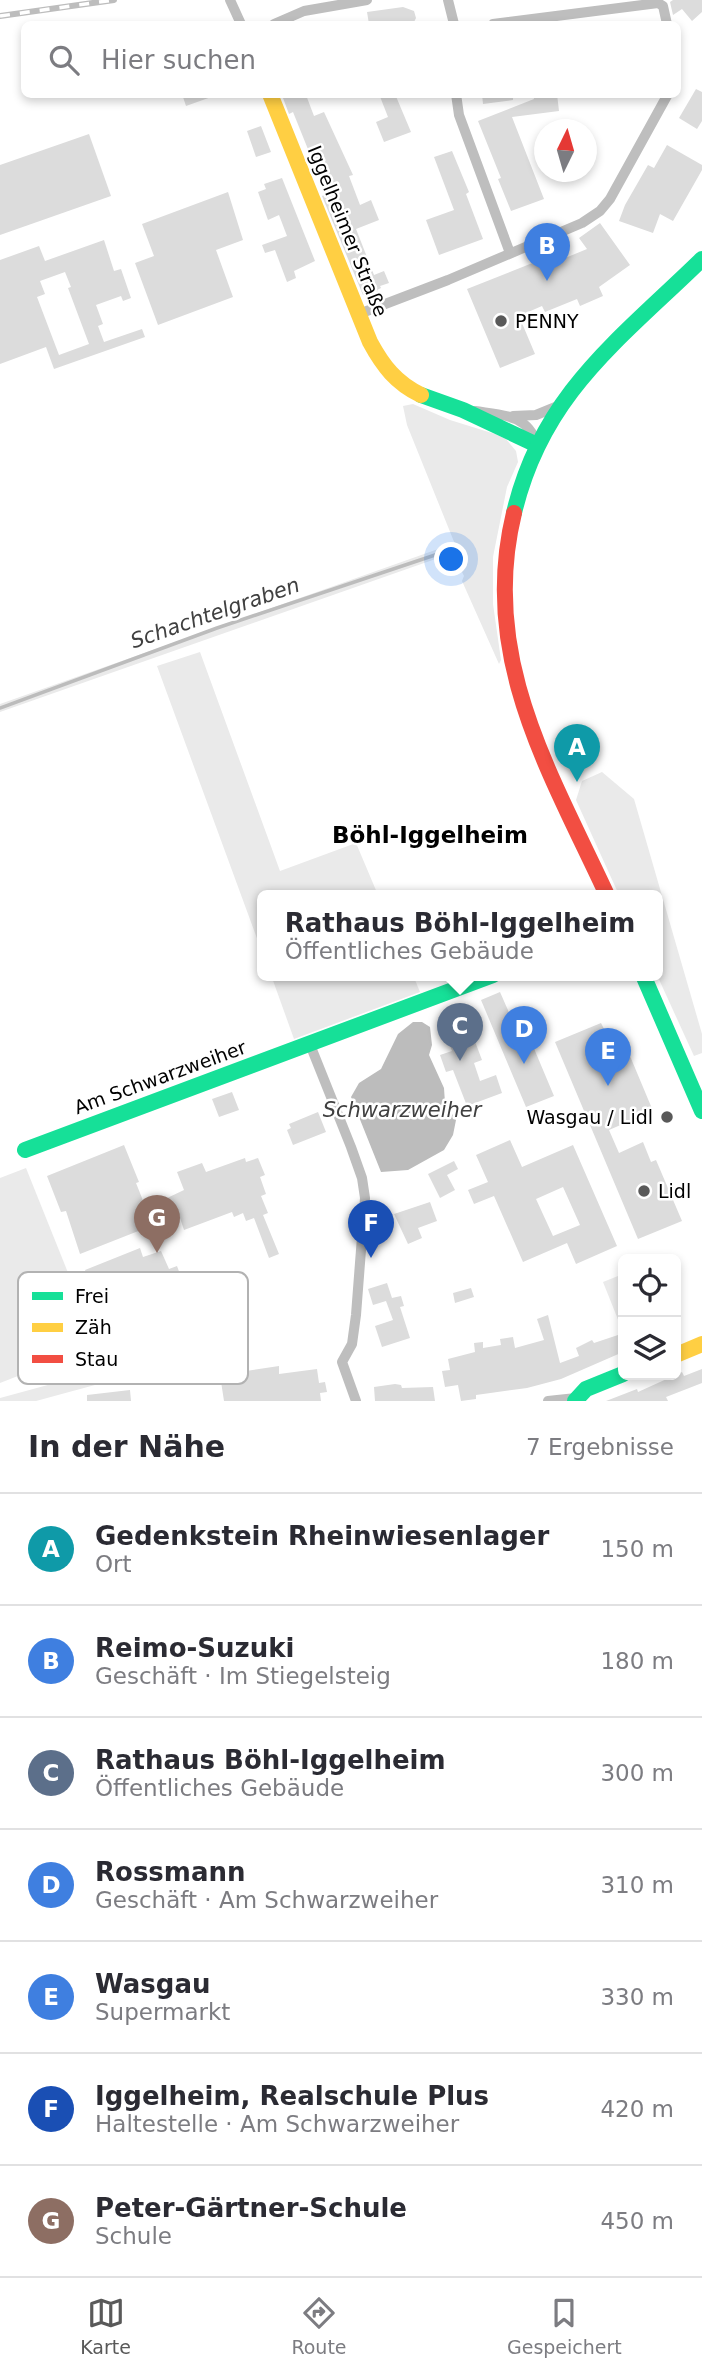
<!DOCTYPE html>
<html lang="de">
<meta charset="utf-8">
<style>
:root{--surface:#fff;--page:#f2f2f3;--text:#2b2b33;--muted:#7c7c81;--line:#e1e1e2;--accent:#595959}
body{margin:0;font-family:"DejaVu Sans",sans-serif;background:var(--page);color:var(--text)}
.controls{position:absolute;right:21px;bottom:21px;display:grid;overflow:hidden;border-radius:10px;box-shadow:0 4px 10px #0003}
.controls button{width:63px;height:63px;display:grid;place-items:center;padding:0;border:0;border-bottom:2px solid var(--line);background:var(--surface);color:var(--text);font:35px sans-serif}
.compass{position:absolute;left:534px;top:119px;width:63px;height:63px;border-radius:50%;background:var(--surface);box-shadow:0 4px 10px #0003;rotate:5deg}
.you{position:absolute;left:452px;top:560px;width:24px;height:24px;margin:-18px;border:5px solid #fff;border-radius:50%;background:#1a73e8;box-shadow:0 0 0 10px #1a73e833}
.badge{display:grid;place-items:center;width:46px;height:46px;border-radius:50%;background:var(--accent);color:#fff;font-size:23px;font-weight:700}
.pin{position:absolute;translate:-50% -58px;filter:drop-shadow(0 2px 4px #0008)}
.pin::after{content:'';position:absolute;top:37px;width:24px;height:21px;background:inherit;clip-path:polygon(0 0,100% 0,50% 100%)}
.popup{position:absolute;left:257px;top:890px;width:406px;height:91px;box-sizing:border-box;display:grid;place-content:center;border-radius:10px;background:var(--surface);filter:drop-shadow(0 2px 5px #0005);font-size:23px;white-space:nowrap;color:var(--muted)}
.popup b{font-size:26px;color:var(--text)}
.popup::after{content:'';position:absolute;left:50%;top:100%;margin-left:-14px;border:14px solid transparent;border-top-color:var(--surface)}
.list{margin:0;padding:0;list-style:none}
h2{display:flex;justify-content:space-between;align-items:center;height:91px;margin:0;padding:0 28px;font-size:30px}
h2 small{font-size:23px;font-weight:400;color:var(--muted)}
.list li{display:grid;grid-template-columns:46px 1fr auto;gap:21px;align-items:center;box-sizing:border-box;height:112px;padding:0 28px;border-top:2px solid var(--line)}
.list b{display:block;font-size:26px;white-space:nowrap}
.list p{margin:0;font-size:23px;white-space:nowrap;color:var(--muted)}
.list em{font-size:23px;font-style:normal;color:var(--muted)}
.icon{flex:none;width:38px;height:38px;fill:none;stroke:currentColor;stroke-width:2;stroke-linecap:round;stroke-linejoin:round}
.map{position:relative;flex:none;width:702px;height:1401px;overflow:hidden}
.search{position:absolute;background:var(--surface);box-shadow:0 4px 10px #0003;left:21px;right:21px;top:21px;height:77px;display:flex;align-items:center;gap:18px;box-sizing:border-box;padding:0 24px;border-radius:10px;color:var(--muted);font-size:26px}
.sheet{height:875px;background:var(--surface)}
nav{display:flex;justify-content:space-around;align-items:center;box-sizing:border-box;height:98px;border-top:2px solid var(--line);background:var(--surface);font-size:19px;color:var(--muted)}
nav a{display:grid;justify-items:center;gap:4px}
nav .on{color:var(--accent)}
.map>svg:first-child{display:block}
.green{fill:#eaeaea}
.water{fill:#bcbcbc}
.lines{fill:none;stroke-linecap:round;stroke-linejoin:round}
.stream{stroke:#bcbcbc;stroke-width:3.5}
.building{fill:#dcdcdc;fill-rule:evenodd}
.street{stroke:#bebebe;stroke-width:10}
.fast{stroke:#16e098;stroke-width:16}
.slow{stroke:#ffcf43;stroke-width:16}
.jam{stroke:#f24e42;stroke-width:16}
.rail-casing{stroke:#bdbdbd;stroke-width:6}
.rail{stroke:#fff;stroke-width:3.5;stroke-dasharray:10;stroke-linecap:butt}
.poi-dot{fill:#595959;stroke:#fff;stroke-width:2.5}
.labels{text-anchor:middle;stroke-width:5;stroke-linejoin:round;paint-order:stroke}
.street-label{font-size:19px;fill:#000;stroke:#fff}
.poi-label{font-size:19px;fill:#000;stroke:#fff;text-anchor:start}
.water-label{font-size:21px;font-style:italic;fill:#404040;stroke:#fff}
.quarter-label{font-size:23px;font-weight:bold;fill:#000;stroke:#fff}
.key{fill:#fff;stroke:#b2b2b2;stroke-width:2}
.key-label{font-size:19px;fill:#000}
</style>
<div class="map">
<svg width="702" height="1401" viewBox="0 0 702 1401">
<rect width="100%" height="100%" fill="#fff"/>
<g class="green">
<path d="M413,404L450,420L495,434L506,439L516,451L518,462L507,487L493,557V604L501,660L499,664L462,581L464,576L460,568L463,564L407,425L403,406Z"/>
<path d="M441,548L444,556L0,712V704Z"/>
<path d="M200,652L280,871L356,843L378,895H262V952L157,666Z"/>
<path d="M602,772L634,799L702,1034V1053L694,1056L657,975L658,895H619L576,800L582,781Z"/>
<path d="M271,975H413L420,992L294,1039Z"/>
<path d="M26,1168L97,1345L0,1383V1178Z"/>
<path d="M623,1274V1332L603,1282Z"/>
<path d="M231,1310L243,1341L222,1350L210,1319Z"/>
<path d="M202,1322L205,1329L128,1359L126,1353Z"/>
<path d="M206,1342L209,1354L36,1401H0V1398Z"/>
</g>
<path class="water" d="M413,1022H422L430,1027L432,1045L429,1055L444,1088L445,1103L456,1120L453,1135L444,1150L408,1170L381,1172L351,1097L359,1083L381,1069L398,1034Z"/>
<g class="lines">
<path class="stream" d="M0,708L217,628L441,553"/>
</g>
<g class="building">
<path d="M673,0H702V12L692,21L682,9L673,15L670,2Z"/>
<path d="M403,7L414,11L416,18L413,24H369L367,12Z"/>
<path d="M696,89L702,92V121L697,129L679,118Z"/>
<path d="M182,94H213L214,96L186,106Z"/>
<path d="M379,94H395L411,132L384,142L376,122L388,117Z"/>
<path d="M482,94H513V100L483,104Z"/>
<path d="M533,94H557L559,111L512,117L544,199L511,211L498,179L501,178L478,121L534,99Z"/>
<path d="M292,95H306L314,116L324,112L353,175L349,176L360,205L371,200L379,220L356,229L374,275L384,271L389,283L380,286L381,288L377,290L379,294L368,298L366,294L363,295L322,196L326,194L293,112L289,114L283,98Z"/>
<path d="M261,126L271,152L256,157L247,131Z"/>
<path d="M89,134L111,196L0,235V165Z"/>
<path d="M667,145L702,165V170L673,221L660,214L653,233L619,221L625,205L648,165L654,168Z"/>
<path d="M452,151L469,192L466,194L483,239L439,255L426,220L454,210L434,157Z"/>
<path d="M282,178L315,261L294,271L296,278L287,282L275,250L265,253L262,245L287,236L279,215L268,220L258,192L266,189L264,184Z"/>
<path d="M228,192L243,240L216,250L233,297L158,325L135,263L154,256L142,224Z"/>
<path d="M600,223L630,265L599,287L603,296L580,306L577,299L545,312L542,306L519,316L535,354L500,368L467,289L550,256L553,263L587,249L579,238Z"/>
<path d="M104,240L114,271L121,269L131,298L123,301L121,296L96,305L103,324L98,326L104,342L142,329L145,337L54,369L46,347L0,364V260L39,246L45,261ZM65,272L71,287L68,288L89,344L59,355L37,297L45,294L40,281Z"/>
<path d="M500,992L514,1024L522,1020L554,1096L526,1107L481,1000Z"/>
<path d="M465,1015L482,1060L474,1063L480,1081L496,1075L502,1093L467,1106L453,1070L446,1072L440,1055L452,1051L442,1024Z"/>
<path d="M601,1023L620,1061L630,1056L653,1111L609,1130L619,1153L643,1142L651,1162L656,1160L682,1221L638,1239L555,1042Z"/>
<path d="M232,1092L239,1110L219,1117L212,1099Z"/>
<path d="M318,1112L326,1132L293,1145L287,1130L291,1128L289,1124Z"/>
<path d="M510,1140L522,1167L573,1145L617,1246L576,1264L567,1243L523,1262L494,1196L474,1204L468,1190L488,1182L476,1155ZM563,1187L580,1225L553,1236L536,1199Z"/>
<path d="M124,1145L139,1182L136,1183L146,1208L184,1190L177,1172L202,1163L206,1172L245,1158L246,1162L258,1158L265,1175L260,1177L266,1194L261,1196L268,1213L263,1215L279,1254L269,1258L254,1218L246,1221L243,1213L234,1217L232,1212L184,1230L179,1215L80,1254L66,1211L61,1212L47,1176Z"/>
<path d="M454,1161L458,1169L447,1175L455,1190L440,1198L428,1174Z"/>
<path d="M430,1202L437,1221L418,1228L422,1238L408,1244L394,1214Z"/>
<path d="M140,1248L143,1257L161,1251L169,1269L177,1266L184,1285L176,1288L183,1307L165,1314L168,1321L113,1342L85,1270Z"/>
<path d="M387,1283L392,1298L401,1296L404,1306L400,1307L410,1338L382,1347L375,1326L393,1320L386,1301L373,1305L368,1289Z"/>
<path d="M471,1288L474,1297L455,1303L453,1293Z"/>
<path d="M237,1289L240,1298L209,1310L206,1300Z"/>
<path d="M548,1315L560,1363L579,1356L576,1348L592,1340L594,1343L618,1335L623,1352L561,1379L527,1388L476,1395V1399L461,1401L458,1385L445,1387L442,1371L450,1370L448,1359L475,1352L474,1343L483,1342V1348L501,1345L500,1339L513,1337L515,1348L544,1340L537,1319Z"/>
<path d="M279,1366V1374L317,1369L319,1383L325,1382L327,1392L320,1393L321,1401H224L220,1375Z"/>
<path d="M702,1369V1383L666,1397L668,1401H606L637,1389L638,1392L682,1372L684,1376Z"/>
<path d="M395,1384L401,1385L402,1388L433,1387L435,1401H375L374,1387Z"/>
<path d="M130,1390L131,1401H87V1395Z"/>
</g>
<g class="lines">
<g class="street">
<path d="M230,0L241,24"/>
<path d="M448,0L454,24"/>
<path d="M274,24L304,11L367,0"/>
<path d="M493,24L658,3L663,6L667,24"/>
<path d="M456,94L459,115L510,253"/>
<path d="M359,314L448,280L582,223L600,211L610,199L668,94"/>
<path d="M475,411C502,415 528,414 537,445"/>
<path d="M513,416L536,415L558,406"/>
<path d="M309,1042L351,1147L362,1178L365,1198L356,1315L352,1344L342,1362L356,1401"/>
<path d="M548,1401L576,1398"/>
</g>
<g class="fast">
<path d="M421,395L463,410L537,445"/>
<path d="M514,513C542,394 619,340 702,259"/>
<path d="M643,975L702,1111"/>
<path d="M25,1150L493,975"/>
<path d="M575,1401L586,1389L623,1374"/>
</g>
<g class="slow">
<path d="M270,94L370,342C383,366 396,383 421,395"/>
<path d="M676,1355L702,1344"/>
</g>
<path class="jam" d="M514,513C479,656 549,770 607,895"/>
<defs>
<path id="rail" d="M0,16L114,0"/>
</defs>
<use href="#rail" class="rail-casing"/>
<use href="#rail" class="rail"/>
</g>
<g class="poi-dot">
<circle cx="501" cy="321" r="7"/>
<circle cx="667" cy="1117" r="7"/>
<circle cx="644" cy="1191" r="7"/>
</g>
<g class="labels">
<g class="street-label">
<text transform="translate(348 231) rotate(68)" y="7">Iggelheimer Straße</text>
<text transform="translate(160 1077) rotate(-20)" y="7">Am Schwarzweiher</text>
</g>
<g class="poi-label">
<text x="515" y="328">PENNY</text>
<text x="653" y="1124" text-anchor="end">Wasgau / Lidl</text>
<text x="658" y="1198">Lidl</text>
</g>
<g class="water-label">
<text transform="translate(215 613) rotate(-19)" y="7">Schachtelgraben</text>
<text x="402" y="1117">Schwarzweiher</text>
</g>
<g class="quarter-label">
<text x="430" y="843">Böhl-Iggelheim</text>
</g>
</g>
<rect x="18" y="1272" width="230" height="112" rx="10" class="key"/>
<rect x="32" y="1292" width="31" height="8" fill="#16e098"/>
<rect x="32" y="1323" width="31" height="9" fill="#ffcf43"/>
<rect x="32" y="1355" width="31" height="8" fill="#f24e42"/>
<g class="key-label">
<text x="75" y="1303">Frei</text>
<text x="75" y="1334">Zäh</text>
<text x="75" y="1366">Stau</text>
</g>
</svg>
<div class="controls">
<button><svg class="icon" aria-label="locate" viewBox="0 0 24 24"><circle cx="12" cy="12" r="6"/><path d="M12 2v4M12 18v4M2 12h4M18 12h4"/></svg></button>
<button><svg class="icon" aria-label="layers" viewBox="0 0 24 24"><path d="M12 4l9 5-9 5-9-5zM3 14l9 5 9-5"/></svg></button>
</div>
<svg class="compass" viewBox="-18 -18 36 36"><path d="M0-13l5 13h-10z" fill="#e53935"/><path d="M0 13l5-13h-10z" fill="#7c7c81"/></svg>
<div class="you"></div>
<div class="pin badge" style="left:577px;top:782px;background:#0f9aa8">A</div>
<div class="pin badge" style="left:547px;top:281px;background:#3f7fe0">B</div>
<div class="pin badge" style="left:460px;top:1061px;background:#5c6f8a">C</div>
<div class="popup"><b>Rathaus Böhl-Iggelheim</b>Öffentliches Gebäude</div>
<div class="pin badge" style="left:524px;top:1064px;background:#3f7fe0">D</div>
<div class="pin badge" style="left:608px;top:1086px;background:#3f7fe0">E</div>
<div class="pin badge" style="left:371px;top:1258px;background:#1a4fb4">F</div>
<div class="pin badge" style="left:157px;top:1253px;background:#8d6e63">G</div>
<div class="search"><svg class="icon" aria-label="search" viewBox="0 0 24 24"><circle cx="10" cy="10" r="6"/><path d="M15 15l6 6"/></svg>Hier suchen</div>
</div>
<section class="sheet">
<h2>In der Nähe<small>7 Ergebnisse</small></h2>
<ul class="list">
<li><span class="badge" style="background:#0f9aa8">A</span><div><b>Gedenkstein Rheinwiesenlager</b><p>Ort</p></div><em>150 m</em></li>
<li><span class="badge" style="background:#3f7fe0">B</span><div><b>Reimo-Suzuki</b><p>Geschäft · Im Stiegelsteig</p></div><em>180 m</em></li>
<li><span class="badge" style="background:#5c6f8a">C</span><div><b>Rathaus Böhl-Iggelheim</b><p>Öffentliches Gebäude</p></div><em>300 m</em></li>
<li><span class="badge" style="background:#3f7fe0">D</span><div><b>Rossmann</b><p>Geschäft · Am Schwarzweiher</p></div><em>310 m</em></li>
<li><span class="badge" style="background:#3f7fe0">E</span><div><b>Wasgau</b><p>Supermarkt</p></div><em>330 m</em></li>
<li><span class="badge" style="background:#1a4fb4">F</span><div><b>Iggelheim, Realschule Plus</b><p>Haltestelle · Am Schwarzweiher</p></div><em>420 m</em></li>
<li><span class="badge" style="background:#8d6e63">G</span><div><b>Peter-Gärtner-Schule</b><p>Schule</p></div><em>450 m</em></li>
</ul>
</section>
<nav>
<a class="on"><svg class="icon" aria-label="map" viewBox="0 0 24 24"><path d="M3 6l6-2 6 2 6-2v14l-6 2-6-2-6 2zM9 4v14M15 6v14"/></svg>Karte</a>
<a><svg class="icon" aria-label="directions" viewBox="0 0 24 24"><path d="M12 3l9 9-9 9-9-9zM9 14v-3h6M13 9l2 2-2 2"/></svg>Route</a>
<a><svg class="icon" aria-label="saved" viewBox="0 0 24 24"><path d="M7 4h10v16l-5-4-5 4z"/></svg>Gespeichert</a>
</nav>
